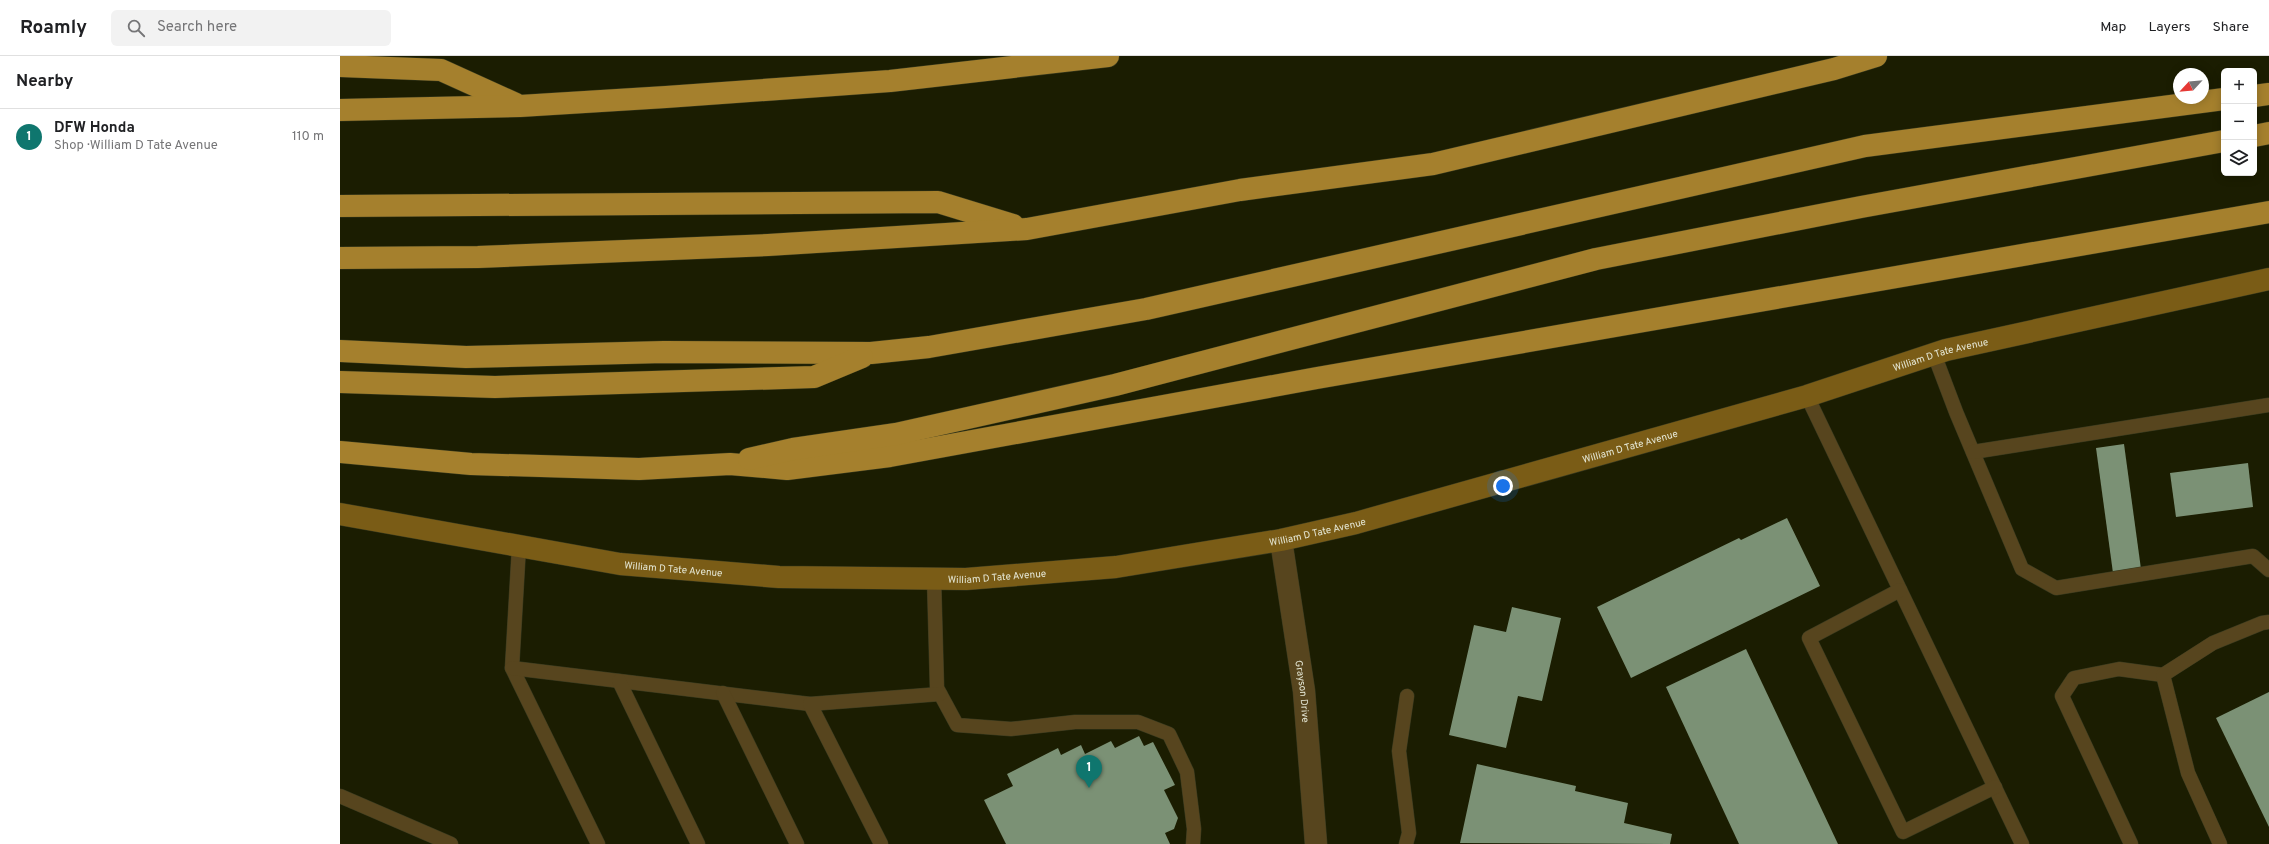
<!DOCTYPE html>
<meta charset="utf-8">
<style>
:root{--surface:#fff;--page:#f2f2f2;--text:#202124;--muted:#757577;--line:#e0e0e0;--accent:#0f766e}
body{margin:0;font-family:Overpass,sans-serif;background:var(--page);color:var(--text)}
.controls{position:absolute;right:12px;top:12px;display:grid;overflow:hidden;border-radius:6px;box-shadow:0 2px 10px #0003}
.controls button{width:36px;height:36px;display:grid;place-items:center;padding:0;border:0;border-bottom:1px solid var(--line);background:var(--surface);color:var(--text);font:20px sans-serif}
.compass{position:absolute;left:1833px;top:12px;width:36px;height:36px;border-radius:50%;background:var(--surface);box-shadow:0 2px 10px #0003;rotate:244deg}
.you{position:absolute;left:1163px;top:430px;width:14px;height:14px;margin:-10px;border:3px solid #fff;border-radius:50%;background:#1a73e8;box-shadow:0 0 0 6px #1a73e833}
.badge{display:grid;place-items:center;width:26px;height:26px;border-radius:50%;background:var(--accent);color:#fff;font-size:13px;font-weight:700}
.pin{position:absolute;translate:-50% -33px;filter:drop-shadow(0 1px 2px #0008)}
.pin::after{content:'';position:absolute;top:21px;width:14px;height:12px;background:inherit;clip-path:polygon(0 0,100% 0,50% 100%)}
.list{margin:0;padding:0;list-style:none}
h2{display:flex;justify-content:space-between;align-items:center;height:52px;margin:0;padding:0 16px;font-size:17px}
h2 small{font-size:13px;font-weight:400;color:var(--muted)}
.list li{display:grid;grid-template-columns:26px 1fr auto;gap:12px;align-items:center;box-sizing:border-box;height:56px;padding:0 16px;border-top:1px solid var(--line)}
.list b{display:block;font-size:15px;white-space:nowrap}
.list p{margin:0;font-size:13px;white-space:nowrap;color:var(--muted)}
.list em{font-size:13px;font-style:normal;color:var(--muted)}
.icon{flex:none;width:22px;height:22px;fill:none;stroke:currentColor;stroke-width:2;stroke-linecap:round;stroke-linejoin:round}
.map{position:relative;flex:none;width:1929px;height:788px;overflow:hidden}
header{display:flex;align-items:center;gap:24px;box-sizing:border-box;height:56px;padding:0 20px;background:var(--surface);border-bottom:1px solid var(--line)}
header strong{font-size:19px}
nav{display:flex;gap:22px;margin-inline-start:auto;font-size:14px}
.search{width:280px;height:36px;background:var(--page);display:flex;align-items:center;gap:10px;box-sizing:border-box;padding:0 14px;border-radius:6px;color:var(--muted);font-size:15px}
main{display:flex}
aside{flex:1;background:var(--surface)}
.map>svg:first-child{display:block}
.building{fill:#7b9175}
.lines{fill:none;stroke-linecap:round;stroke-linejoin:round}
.service-casing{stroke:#37391f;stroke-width:15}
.minor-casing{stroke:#37391f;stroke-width:23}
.secondary-casing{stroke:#37391f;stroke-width:23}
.motorway-casing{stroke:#37391f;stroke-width:23}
.service{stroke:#57451e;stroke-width:14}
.minor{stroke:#57451e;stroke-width:22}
.secondary{stroke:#7a5c16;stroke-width:22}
.motorway{stroke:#a5802d;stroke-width:22}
.labels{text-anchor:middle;stroke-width:4;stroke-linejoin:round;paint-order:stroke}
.street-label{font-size:10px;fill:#e5e7d5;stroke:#060601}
</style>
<header>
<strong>Roamly</strong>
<div class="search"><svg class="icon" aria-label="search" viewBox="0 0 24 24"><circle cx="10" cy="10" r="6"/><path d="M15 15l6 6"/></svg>Search here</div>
<nav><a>Map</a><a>Layers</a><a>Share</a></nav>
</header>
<main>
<aside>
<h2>Nearby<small></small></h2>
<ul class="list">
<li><span class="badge">1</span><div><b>DFW Honda</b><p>Shop · William D Tate Avenue</p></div><em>110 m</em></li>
</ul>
</aside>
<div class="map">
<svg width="1929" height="788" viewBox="0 0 1929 788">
<rect width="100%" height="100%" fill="#1b1d01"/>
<g class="building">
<path d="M1784,388L1801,513L1773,517L1756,392Z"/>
<path d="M1908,407L1913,451L1836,461L1830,417Z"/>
<path d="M1447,462L1480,530L1291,622L1257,551L1399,482L1401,484Z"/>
<path d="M1172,551L1221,562L1202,645L1178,640L1166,692L1109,679L1134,569L1166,576Z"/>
<path d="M1406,593L1498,788H1399L1326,631Z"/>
<path d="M1929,636V771L1876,662Z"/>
<path d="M799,680L804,690L813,686L835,729L824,734L838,762L834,773L825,777L830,788H666L644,744L673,730L667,718L718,692L721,699L741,689L745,698L771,685L775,692Z"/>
<path d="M1137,708L1236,730L1235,735L1288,747L1284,767L1332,778L1330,788L1120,787Z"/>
</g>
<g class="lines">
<defs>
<g id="service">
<path d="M1594,298L1616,356L1682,513L1716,532L1913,500L1929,514"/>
<path d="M1467,340L1682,788"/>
<path d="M1633,396L1929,349"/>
<path d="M179,490L172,612L258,788"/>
<path d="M594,522L597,632L617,669L671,673L735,666H798L829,678L847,716L854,773L853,788"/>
<path d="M1560,534L1469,582L1563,776L1655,731"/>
<path d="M172,612L470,648"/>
<path d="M279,625L358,788"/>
<path d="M383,637L457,788"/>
<path d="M0,740L111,788"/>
<path d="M541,788L470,648L600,638"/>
<path d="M1066,788L1069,777L1059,695L1067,640"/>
<path d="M1791,788L1722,640L1734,622L1779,613L1823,619"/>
<path d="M1880,788L1848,717L1823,619L1873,587L1922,567L1929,566"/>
</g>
<g id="minor">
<path id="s1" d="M941,484L964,635L976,788"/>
</g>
<g id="secondary">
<path id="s2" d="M0,458L280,508L439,521L626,523L776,511L941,484L1016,467L1467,340L1606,294L1929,223"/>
</g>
<g id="motorway">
<path d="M0,10L101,14L176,48"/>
<path d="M1914,40L1929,38"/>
<path d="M0,54L180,50L326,41L550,25L768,0"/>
<path d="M1914,80L1929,77"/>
<path d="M0,150L598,146L673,169"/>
<path d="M0,202L138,201L428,189L687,173L900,134L1093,108L1494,13L1536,0"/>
<path d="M0,295L126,301L324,296L531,297L589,291L806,253L1525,90L1884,43"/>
<path d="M0,326L155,331L474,321L522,301"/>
<path d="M0,396L131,408L299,413L390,408L447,413L550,400L977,322L1929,156"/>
<path d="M409,403L453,393L556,378L775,329L1256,203L1521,151L1884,85"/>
</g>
</defs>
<use href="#service" class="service-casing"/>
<use href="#minor" class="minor-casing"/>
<use href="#secondary" class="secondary-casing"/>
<use href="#motorway" class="motorway-casing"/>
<use href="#service" class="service"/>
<use href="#minor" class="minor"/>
<use href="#secondary" class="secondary"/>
<use href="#motorway" class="motorway"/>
</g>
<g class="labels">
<g class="street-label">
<text dy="4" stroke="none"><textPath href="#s2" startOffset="1634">William D Tate Avenue</textPath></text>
<text dy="4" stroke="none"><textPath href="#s2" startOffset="1310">William D Tate Avenue</textPath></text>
<text dy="4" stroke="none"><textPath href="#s2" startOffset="986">William D Tate Avenue</textPath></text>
<text dy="4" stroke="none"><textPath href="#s2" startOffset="338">William D Tate Avenue</textPath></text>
<text dy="4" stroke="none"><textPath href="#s2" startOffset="662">William D Tate Avenue</textPath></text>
<text dy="4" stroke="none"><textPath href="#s1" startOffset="153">Grayson Drive</textPath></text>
</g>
</g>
</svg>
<div class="controls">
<button>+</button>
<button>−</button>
<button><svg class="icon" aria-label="layers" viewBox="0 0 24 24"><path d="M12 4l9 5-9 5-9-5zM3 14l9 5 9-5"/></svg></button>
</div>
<svg class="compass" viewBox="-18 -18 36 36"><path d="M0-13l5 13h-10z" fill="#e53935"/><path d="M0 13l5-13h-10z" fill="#757577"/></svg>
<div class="you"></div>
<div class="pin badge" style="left:749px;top:732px">1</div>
</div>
</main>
